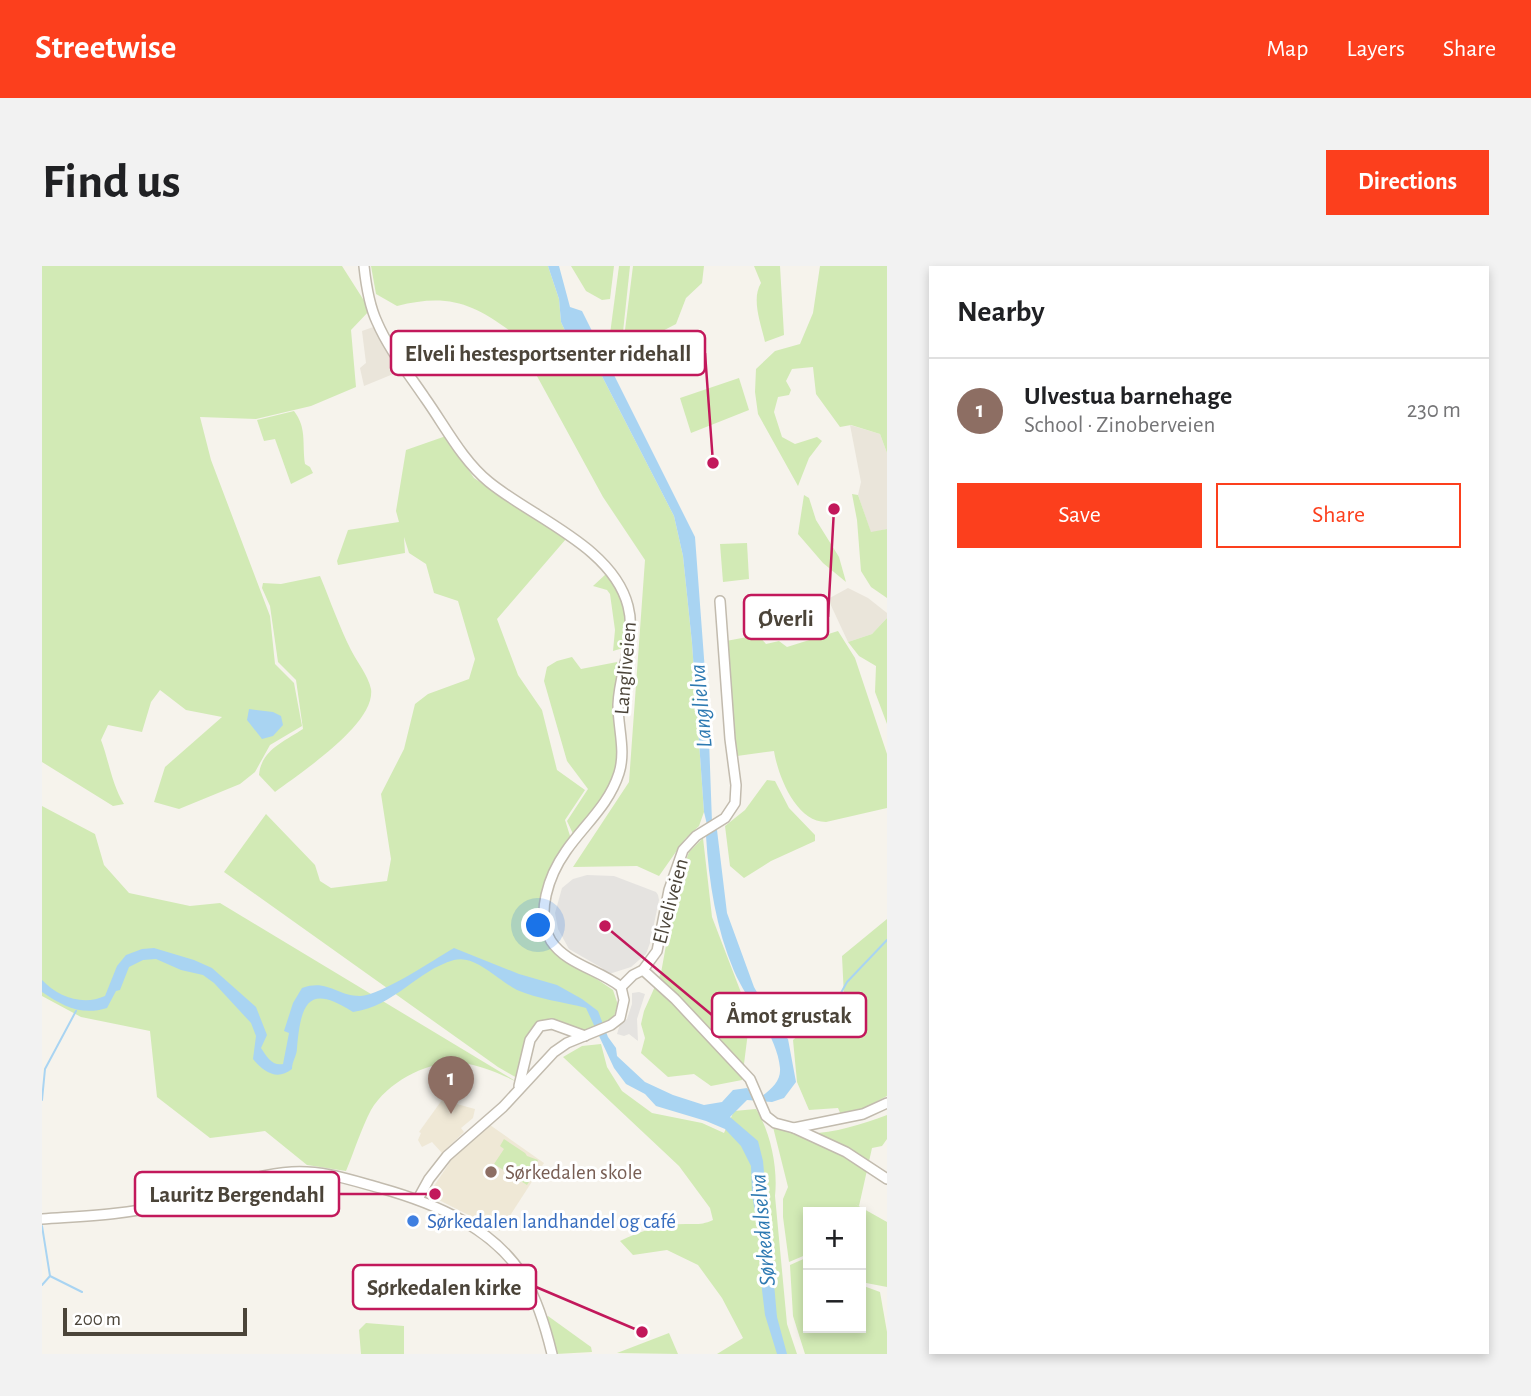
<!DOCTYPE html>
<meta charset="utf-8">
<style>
:root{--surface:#fff;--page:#f2f2f2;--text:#202124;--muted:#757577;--line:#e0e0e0;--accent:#fc3f1d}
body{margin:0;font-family:"Alegreya Sans",sans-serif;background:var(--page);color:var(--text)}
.controls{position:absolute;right:21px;bottom:21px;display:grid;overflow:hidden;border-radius:0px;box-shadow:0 4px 10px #0003}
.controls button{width:63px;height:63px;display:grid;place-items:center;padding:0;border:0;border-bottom:2px solid var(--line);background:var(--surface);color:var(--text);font:35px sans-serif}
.scale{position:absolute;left:21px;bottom:18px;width:184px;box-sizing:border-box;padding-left:7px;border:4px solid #4b4439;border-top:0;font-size:19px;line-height:24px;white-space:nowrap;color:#4b4439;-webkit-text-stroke:5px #fff;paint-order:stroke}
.you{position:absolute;left:497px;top:660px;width:24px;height:24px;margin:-18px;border:5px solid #fff;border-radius:50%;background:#1a73e8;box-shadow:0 0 0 10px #1a73e833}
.badge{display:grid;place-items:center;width:46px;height:46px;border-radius:50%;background:var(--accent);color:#fff;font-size:23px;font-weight:700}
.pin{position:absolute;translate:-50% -58px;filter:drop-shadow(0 2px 4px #0008)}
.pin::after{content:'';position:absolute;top:37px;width:24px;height:21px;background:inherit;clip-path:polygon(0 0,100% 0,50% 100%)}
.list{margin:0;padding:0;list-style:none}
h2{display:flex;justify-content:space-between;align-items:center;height:91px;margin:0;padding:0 28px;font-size:30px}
h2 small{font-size:23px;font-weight:400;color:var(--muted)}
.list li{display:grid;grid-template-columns:46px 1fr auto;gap:21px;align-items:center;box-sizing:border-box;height:105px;padding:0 28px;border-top:2px solid var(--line)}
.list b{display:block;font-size:26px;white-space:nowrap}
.list p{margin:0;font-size:23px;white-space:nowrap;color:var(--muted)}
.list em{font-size:23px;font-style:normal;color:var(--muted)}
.actions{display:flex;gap:14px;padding:21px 28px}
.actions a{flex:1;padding:16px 0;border:2px solid var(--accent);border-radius:0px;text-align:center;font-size:24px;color:var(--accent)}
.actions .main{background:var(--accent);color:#fff}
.map{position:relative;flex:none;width:845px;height:1088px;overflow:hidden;border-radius:0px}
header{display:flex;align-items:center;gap:42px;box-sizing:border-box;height:98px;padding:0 35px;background:var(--accent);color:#fff}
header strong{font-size:33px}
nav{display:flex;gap:38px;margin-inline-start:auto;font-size:24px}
.intro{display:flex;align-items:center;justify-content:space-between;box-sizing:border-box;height:168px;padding:0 42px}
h1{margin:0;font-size:49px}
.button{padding:18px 32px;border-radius:0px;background:var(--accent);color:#fff;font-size:24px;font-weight:700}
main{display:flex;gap:42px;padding:0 42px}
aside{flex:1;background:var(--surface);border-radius:0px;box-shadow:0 4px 10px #0003}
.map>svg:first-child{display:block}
.residential{fill:#eae5da}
.education{fill:#efe8d6}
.green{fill:#d2eab5}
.parking{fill:#e5e3e0}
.water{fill:#a9d4f2}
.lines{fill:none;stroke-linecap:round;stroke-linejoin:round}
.stream{stroke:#a9d4f2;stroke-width:2}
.minor-casing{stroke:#c2bbae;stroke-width:12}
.minor{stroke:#fff;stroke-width:9}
.education-dot{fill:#8d6e63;stroke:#fff;stroke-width:2.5}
.shop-dot{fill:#3f7fe0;stroke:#fff;stroke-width:2.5}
.labels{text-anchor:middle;stroke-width:6;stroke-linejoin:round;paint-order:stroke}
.street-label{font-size:21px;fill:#4b4439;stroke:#fff}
.education-label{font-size:21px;fill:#785e54;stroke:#fff;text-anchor:start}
.shop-label{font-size:21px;fill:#366cbe;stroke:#fff;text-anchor:start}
.water-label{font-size:23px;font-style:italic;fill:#2e7ab2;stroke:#fff}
.leader{fill:none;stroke:#c2185b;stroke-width:2.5}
.callout-dot{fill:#c2185b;stroke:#fff;stroke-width:2.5}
.callout{fill:#fff;stroke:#c2185b;stroke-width:2.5}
.callout-label{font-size:23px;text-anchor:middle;font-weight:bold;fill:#4b4439}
</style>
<header>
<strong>Streetwise</strong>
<nav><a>Map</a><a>Layers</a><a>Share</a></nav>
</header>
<div class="intro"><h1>Find us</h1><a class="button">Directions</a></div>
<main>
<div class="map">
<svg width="845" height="1088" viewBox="0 0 845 1088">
<rect width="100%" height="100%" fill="#f6f3ec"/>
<g class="residential">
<path d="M334,60L361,104L322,120L318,102L324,97L320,65Z"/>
<path d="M808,159L838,168L845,187V263L829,267L816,229L819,216Z"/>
<path d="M806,322L826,332L845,347V352L830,368L806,376L786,333Z"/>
</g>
<g class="education">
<path d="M400,834L433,843L431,852L419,862L422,866L400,887L390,876L380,881L376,874L379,867L377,866Z"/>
<path d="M448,859L502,897L458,965L391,931L390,923L414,887Z"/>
</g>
<g class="green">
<path d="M0,0H300L328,44L309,64L314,121L269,140L214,153L158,151L169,194L228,350L233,398L252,417L260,460L228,479L213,506L198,518L137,543L112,536L123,501L180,451L144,444L118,424L109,436L100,466L66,459L59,474C67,495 70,519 82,538L71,540L0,496Z"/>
<path d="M329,0H506L517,33L519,56L525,69L546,83L632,250L641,290L650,377L662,546L657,560L643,573L617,610L595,600L531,601L587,516L603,294L561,231L472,68C432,37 405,27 355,40L334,28Z"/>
<path d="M529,0H572L568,33L560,34L544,25Z"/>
<path d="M577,0H588L581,66L575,75H571L568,68Z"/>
<path d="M591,0H662L660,17L644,32L634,58L607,72L583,64Z"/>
<path d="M712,0H738L742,69L723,76C719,58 709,33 719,17Z"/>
<path d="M778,0H845V187L838,168L809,159L798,161L774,128L771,101L750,103L744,115L749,124L747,129L736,131L732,146L740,171L753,178L775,171L780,175L767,192L756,220L716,148L713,126L714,103L733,85L758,78L771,47Z"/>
<path d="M697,112L707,144L649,167L638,132Z"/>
<path d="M252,145C265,162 260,177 263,198L268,201L271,207L249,218L233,173L222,175L215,154Z"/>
<path d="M404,170L432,212L524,273L455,353L476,409L500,444L515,504L543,524L523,554L529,573L510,601L497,643L507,681L571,724L576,739L571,753L541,765C531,765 525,757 515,754C485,745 480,792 475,812L456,801L182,606L224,548L273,599L278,615L289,622L345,615L349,593L339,528L362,483L373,438L386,428L427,413L433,393L416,335L392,327L384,298L367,287L362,271L363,287L296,299L295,295L306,264L357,256L354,245L364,184Z"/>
<path d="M810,228L816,229L829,266L845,263V332L829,321L819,305L815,254Z"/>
<path d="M762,229L767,232L774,254L797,291L804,316L781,297L756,268Z"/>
<path d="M705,277L707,313L681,316L678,278Z"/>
<path d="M564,308L568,309C584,340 586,347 581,382L571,385L573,364L568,328L565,324L551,320Z"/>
<path d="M278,310C288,334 297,360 309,384C315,396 326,409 329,423C334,458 258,507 233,526L217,509C219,484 243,475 261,463L254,414L236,396L228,340L220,322L221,317L239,318Z"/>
<path d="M845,352V458L833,426L834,400L817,390L806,376L830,368Z"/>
<path d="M796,365L813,392L845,488V542L784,556C754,556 736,510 732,485L695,490L692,483L684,375L716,369L724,378L737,375L745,381Z"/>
<path d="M530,391L539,403L575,396C579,426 582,490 570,516C560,536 546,553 532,570L525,555L546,523L525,495L502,415L505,401L515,395Z"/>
<path d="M725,514L733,515L747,542L773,569V575L729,595L702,612L688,600L683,560L703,544Z"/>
<path d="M0,540L53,568L62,599L87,627L148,640L178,637L475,816C459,808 436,798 418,797C385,795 346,816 329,844C319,863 312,886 304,905L265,899L223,865L168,872L115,831L108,765L39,751L0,730Z"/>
<path d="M661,572L670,651L708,750L700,814L669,820L652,808L626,811L599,787L603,772L599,758L602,745L619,707L635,618L647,586Z"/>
<path d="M845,653V830L820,843L799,849L796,842L767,844L755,816L751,774L802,731L800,690Z"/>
<path d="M559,778L565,801L580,825L610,847L660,857L682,867L692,845L714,843C729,867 736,903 733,930L745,1058L755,1088H675L701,1072L680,1032L656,999L625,984L591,989L578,975C597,965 622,958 644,958C655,958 660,959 671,954L668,942L637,900L521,791L540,780Z"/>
<path d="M845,849V873L840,880L830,882L817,940L813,938L845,956V1021L819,1016V946H766V988L747,996L741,951V933L746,921L731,861C768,876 809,862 845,849Z"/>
<path d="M462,873L483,887L485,890L496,894L494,899L489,898L495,903L485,919L452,898L462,883L458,880Z"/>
<path d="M766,991V1062H819V1019L838,1026L845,1066V1088H763L751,1050L748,999Z"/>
<path d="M506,1050L549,1081L550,1086L514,1088L504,1052Z"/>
<path d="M324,1057L362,1060V1088H319L317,1064Z"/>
<path d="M627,1067L636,1088L575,1087Z"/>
</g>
<g class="parking">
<path d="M545,609L572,610L614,626L616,629L617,634L608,677L604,688L589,701L567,708L564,707L560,702L527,683L516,663L513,647L520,622L531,613Z"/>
<path d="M597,726L603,728L595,753L596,775L587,768L582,770L575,768L578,758L585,753L590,738V727Z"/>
</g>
<g class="water">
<path d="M506,0H517L528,41L540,45L653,271L666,446L670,556L672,564H675L685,647L712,721L738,767L746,773L754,816L742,832L730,836L705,834L688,851L716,875L721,895L735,1051L745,1088H735L723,1049L720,1024V991L710,928L709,900L699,880L683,863L664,855L614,840L603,828L584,818L572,802L544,742C522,736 495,733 475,724C457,715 433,688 412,694C374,705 353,740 311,746C266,717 259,737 255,782C255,790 250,795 250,803C235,815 222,806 211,793L214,770L209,757L172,717L161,709L139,704L114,693L101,694L87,701L78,724L74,725L65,742C39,750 21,740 0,726V714C16,731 41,740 63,730L75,700L84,689L100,683L112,682L152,694L170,702L214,741L225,769L219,782C225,791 230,800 241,798L247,767L242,765L251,737L260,722C286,713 294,730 318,730C340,729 391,694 412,682L477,708L515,719L540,733L556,745L566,771L574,782L575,790L603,816L631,829L662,839L680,836L691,824L705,822L711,829L720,830C731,822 739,814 738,802C735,769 705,735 692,705C674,662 667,617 664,570L667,567L662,546L650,377L641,290L632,250L546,83L525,69L519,56L517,33Z"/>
<path d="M207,443L231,446L239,450L241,459L231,470L220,473L205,454Z"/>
</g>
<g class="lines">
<g class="stream">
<path d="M753,765L790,743L805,716L845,674"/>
<path d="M0,834L3,803L34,745"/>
<path d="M0,960L8,1010L40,1026"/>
<path d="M0,1019L8,1010"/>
</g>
<defs>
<g id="minor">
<path d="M322,0C324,19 327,39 335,56C347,84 367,108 383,132C403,160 420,194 447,216C491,252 571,281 586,340C595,374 577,405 576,439C576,462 584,485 577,507C567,539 542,559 524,585C507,609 493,648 509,675C524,698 558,704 579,721"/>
<path d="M601,704L633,733L708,813L724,850L733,857L752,862L804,886L845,913"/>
<path d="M579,721L591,709L601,704L615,685L627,624L641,584L654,570L683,552L693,537L694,519L688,473L678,335"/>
<path d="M477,820L488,774L498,760L510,758L543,770"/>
<path d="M752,862L821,848L845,837"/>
<path d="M376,933L387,913L405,890L461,841L512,786L525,777L569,759L578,752L582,734L579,721"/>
<path d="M0,953C41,950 82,949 121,939C163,928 206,909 250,906C280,904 309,914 338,922C392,937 453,962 483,1013C496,1036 504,1063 510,1088"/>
</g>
</defs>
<use href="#minor" class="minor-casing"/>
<use href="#minor" class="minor"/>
</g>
<circle class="education-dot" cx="449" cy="906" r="7"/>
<circle class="shop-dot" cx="371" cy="955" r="7"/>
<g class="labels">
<g class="street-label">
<text transform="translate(583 402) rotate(-85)" y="7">Langliveien</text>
<text transform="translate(628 635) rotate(-75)" y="7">Elveliveien</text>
</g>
<g class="education-label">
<text x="463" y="913">Sørkedalen skole</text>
</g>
<g class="shop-label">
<text x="385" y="962">Sørkedalen landhandel og café</text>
</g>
<g class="water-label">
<text transform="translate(658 440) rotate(-95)" y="8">Langlielva</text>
<text transform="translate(720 964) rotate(-95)" y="8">Sørkedalselva</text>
</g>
</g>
<path class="leader" d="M671 197L663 87M792 243L786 351M563 660L670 749M393 928L297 928M600 1066L494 1021"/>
<g class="callout-dot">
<circle cx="671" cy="197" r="7"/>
<circle cx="792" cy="243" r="7"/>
<circle cx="563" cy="660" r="7"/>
<circle cx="393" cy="928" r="7"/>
<circle cx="600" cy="1066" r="7"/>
</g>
<g class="callout">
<rect x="349" y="65" width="314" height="44" rx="7"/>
<rect x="702" y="329" width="84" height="44" rx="7"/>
<rect x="670" y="727" width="154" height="44" rx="7"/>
<rect x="93" y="906" width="204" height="44" rx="7"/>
<rect x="311" y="999" width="183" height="44" rx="7"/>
</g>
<g class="callout-label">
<text x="506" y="95">Elveli hestesportsenter ridehall</text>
<text x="744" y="360">Øverli</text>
<text x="747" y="757">Åmot grustak</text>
<text x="195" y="936">Lauritz Bergendahl</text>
<text x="402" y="1029">Sørkedalen kirke</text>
</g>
</svg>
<div class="controls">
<button>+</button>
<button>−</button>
</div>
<div class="scale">200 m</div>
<div class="you"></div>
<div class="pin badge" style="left:409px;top:848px;background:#8d6e63">1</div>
</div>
<aside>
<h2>Nearby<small></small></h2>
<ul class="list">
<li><span class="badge" style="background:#8d6e63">1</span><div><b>Ulvestua barnehage</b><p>School · Zinoberveien</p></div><em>230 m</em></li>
</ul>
<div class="actions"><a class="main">Save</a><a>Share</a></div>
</aside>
</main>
